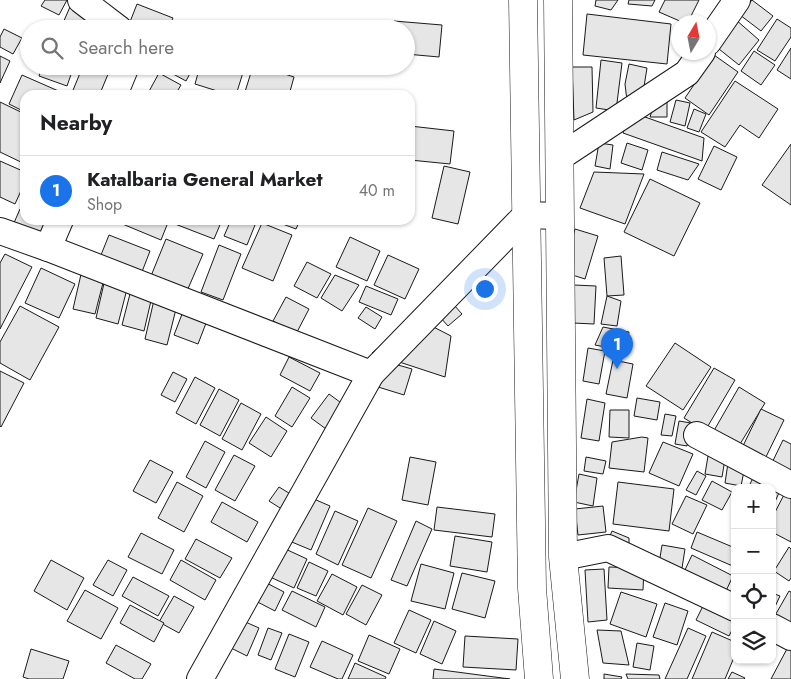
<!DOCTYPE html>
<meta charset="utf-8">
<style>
:root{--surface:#fff;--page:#f6f6f6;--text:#202124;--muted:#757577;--line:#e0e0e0;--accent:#1a73e8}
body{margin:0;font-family:Jost,sans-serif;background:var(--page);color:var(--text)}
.controls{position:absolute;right:15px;bottom:15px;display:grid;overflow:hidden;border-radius:10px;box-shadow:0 1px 4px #0004}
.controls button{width:45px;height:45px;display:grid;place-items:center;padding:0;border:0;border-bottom:1px solid var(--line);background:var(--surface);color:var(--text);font:25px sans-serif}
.compass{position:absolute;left:671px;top:15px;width:45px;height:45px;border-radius:50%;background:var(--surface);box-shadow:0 1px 4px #0004;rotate:10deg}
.you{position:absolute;left:484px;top:288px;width:18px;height:18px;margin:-12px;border:4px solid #fff;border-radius:50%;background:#1a73e8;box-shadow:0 0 0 8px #1a73e833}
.badge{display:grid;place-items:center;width:32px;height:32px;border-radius:50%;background:var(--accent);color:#fff;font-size:16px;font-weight:700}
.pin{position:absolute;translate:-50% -41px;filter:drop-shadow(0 1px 2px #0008)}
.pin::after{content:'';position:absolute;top:26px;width:18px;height:15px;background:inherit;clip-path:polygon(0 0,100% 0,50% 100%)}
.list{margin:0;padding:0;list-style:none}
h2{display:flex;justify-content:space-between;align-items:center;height:65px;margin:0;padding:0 20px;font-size:21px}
h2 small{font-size:16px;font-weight:400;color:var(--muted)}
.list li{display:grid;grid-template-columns:32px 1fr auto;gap:15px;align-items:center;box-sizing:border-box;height:70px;padding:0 20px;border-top:1px solid var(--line)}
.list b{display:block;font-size:19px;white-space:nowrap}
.list p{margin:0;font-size:16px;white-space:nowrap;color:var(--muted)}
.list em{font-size:16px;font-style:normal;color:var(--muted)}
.icon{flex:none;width:28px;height:28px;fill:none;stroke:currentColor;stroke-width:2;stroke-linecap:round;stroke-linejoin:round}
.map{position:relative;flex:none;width:791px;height:679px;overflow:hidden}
.search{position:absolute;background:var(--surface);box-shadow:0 1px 4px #0004;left:20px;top:20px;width:395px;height:55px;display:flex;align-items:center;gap:12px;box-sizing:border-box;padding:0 18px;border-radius:28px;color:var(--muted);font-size:19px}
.panel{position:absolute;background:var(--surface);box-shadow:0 1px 4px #0004;left:20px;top:90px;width:395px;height:135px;border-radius:15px}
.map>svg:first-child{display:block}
.building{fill:#e6e6e6;stroke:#1a1a1a}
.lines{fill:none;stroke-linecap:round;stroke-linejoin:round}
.street-casing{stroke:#1a1a1a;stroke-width:28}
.highway-casing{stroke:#1a1a1a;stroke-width:29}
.street{stroke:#fff;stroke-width:26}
.highway{stroke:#fff;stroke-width:28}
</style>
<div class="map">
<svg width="791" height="679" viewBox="0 0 791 679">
<rect width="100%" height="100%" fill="#fff"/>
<g class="building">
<path d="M45,0H67L59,15L41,6Z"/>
<path d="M73,0L110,29H76L63,23Z"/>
<path d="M596,0H618L611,10L595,6Z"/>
<path d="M629,0H655L652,6L628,4Z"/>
<path d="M665,0H699L688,22H682L659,12Z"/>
<path d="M752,0L773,16L761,31L740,15Z"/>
<path d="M137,4L173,18L168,29H132L128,27Z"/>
<path d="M587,14L671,24L667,64L583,55Z"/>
<path d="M735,19L759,40L739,65L714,45Z"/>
<path d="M777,19L791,28V37L775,61L757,50Z"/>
<path d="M394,21L442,25L439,57L406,54V29H394Z"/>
<path d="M4,29L22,38L13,54L0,47V37Z"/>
<path d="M791,48V79L777,70Z"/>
<path d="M754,51L775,65L761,85L741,71Z"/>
<path d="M714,55L738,72L709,115L685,98Z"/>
<path d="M0,56L10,61L0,83Z"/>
<path d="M601,60L622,63L616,111L596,108Z"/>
<path d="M629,64L647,68L642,99L628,109L625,84Z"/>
<path d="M42,66H74L67,86L39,76Z"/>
<path d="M83,66H113L119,95H71Z"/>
<path d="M164,66H194L186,81L162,68Z"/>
<path d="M200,66H245L236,95H230L195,84Z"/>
<path d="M253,66H260L294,77L289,95H244Z"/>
<path d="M572,67H592L593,112L574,120Z"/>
<path d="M159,73L181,85L175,95H147Z"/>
<path d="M22,75L63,93L62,95H25V112L9,104Z"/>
<path d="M735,81L778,109L759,138L740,125L725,147L701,132Z"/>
<path d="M656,98H667V117H650Z"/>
<path d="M676,100L690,103L685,126L670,122Z"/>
<path d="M0,102L25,114V164L0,152Z"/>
<path d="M694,109L706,114L699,132L687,128Z"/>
<path d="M631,112L704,138L702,161L623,133Z"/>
<path d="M410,126L454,131L450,164L410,160Z"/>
<path d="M599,143L613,145L610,169L595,166Z"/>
<path d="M627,143L648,150L642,170L621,163Z"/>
<path d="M791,144V205L762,185Z"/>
<path d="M714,146L737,157L721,190L698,179Z"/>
<path d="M662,152L699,164L688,180L657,170Z"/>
<path d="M0,161L25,172V182L15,204L0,197Z"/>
<path d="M444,166L470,172L458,224L432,218Z"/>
<path d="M594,172L644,174L625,224L580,208Z"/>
<path d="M650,179L700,203L674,256L624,232Z"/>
<path d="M20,209L25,211V220H45L61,227L48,257L7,239Z"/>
<path d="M121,220H169L161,240L120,223Z"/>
<path d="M177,220H222L214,239L175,224Z"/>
<path d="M231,220H257L247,245L224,236Z"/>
<path d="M272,220H300L296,229Z"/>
<path d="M262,223L292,235L273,281L242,268Z"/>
<path d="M575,229L598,236L585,279L563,272Z"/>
<path d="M109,235L150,251L140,277L99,260Z"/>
<path d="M350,237L380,251L367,281L336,267Z"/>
<path d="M166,239L203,254L187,291L151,276Z"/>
<path d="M219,245L241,254L223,300L201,292Z"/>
<path d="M5,254L32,267L0,329V263Z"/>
<path d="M388,255L419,269L405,299L374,285Z"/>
<path d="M621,256L624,295L607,296L604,258Z"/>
<path d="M307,262L331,274L317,298L294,286Z"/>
<path d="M41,268L75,284L59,318L25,303Z"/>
<path d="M82,270L105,275L95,314L73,309Z"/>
<path d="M335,275L359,285L342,311L321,298Z"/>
<path d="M105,279L128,285L118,324L96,318Z"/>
<path d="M574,285L596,286L594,324L573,323Z"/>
<path d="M132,286L153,292L144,331L122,325Z"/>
<path d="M366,286L398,299L391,315L359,302Z"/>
<path d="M445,295L462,314L448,326L431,307Z"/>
<path d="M607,296L621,301L617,326L601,324Z"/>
<path d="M286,297L309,309L296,334L273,321Z"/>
<path d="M154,300L177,305L167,345L145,339Z"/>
<path d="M20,306L59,327L30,380L0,363V342Z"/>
<path d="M366,307L382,317L375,329L358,318Z"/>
<path d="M184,309L208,318L198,344L174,335Z"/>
<path d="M416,318L451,336L445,377L372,353Z"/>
<path d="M603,327L629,332L626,351L595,345Z"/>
<path d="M675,343L711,367L683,410L646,386Z"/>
<path d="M588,348L605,351L599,384L583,381Z"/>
<path d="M289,357L320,373L310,391L280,375Z"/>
<path d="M370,357L412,369L404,395L362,382Z"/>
<path d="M613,360L633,364L627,398L606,394Z"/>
<path d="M714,368L735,380L705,431L684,418Z"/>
<path d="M0,371L24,383L1,427L0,426Z"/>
<path d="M173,372L187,379L175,402L161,395Z"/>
<path d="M195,377L215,388L196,424L176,413Z"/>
<path d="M292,387L310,398L292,427L275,416Z"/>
<path d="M739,387L765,403L737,449L712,434Z"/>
<path d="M219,389L239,400L220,436L200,425Z"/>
<path d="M329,394L359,416L341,440L311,418Z"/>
<path d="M637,398L660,402L657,420L634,416Z"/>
<path d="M587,399L605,403L599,441L581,438Z"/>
<path d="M241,403L261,414L242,450L222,439Z"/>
<path d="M761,409L784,420L763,463L740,452Z"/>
<path d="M610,410H629V438L609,437Z"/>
<path d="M665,414L676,416L672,436L661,435Z"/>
<path d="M266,417L287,431L271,457L249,443Z"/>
<path d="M679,421L691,423L687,446L675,444Z"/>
<path d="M642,437L648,438L644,472L609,468L612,442Z"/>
<path d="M783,440L791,444V481L768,471Z"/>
<path d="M205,441L225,452L206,488L186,477Z"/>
<path d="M663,442L693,454L679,486L649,473Z"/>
<path d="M234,455L255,466L235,501L215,490Z"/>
<path d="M708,456L725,459L722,477L705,474Z"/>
<path d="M410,457L436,462L428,505L402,500Z"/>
<path d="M586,457L606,461L603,474L584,471Z"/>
<path d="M150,460L173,472L156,503L133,491Z"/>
<path d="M728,463L745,466L741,486L725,483Z"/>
<path d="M697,471L706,476L696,495L686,490Z"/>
<path d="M756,472L782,486L774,504H772V488H748Z"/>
<path d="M579,474L597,478L593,506L574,502Z"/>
<path d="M712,481L732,492L722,510L702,500Z"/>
<path d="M177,482L203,496L184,532L158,518Z"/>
<path d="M618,482L674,489L669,531L613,524Z"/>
<path d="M279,487L297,498L288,513L269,501Z"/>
<path d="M787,489L791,492V542L772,532V518Z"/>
<path d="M307,496L330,506L311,550L287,540Z"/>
<path d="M686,496L707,505L693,534L672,524Z"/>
<path d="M222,502L258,522L247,542L211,522Z"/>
<path d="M603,506L606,532L578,535L575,509Z"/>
<path d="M437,507L495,514L492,537L434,530Z"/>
<path d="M368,508L397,521L371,578L342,565Z"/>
<path d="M335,511L358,521L338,565L316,554Z"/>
<path d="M416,521L432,529L407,586L391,580Z"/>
<path d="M612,531L629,538V554L606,545Z"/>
<path d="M697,532L735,548V567L691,548Z"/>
<path d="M141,533L174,550L162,574L128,557Z"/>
<path d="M455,536L492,542L487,572L450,566Z"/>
<path d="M196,539L232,558L220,578L185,559Z"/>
<path d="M662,545L685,549L682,568L659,564Z"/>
<path d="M281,547L307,559L294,588L268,576Z"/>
<path d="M789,547L791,549V578L789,581L774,571Z"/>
<path d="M692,555L733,576L725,593L684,572Z"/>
<path d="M51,560L84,578L67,610L34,591Z"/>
<path d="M108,560L127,570L113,596L93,585Z"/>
<path d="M181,560L216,580L205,600L170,580Z"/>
<path d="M309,562L328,571L316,596L297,588Z"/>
<path d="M421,564L454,573L445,609L411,601Z"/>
<path d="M609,567L644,568L643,590L608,588Z"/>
<path d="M604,569L607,620L588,622L585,570Z"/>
<path d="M462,573L495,581L485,618L452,609Z"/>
<path d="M332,574L357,587L343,615L317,601Z"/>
<path d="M251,575L284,592L275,611L242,594Z"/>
<path d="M133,577L169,596L158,616L122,596Z"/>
<path d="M362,585L382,595L366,625L346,614Z"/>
<path d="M85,590L118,608L101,639L67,621Z"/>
<path d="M292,591L325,607L316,627L282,610Z"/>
<path d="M789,591L791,592V629L773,619Z"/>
<path d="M621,592L657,604L646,637L610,624Z"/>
<path d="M772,593L780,596L772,613Z"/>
<path d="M174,596L194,607L179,633L159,622Z"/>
<path d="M706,600L735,613V624L729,636L696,620Z"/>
<path d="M665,603L688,611L677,645L653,637Z"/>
<path d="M130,605L164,623L154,642L120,623Z"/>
<path d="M409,610L431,620L416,653L394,643Z"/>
<path d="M241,620L259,628L247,656L229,647Z"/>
<path d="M434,621L456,631L442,664L420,654Z"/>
<path d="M268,628L282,633L271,660L258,655Z"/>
<path d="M688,628L706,636L687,679H665Z"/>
<path d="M597,630L621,631L629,665L603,663Z"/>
<path d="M712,632L735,642V655L725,679H692Z"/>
<path d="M289,634L309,642L295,677L275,669Z"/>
<path d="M369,635L400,649L389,674L358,661Z"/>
<path d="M465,636L518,639L516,670L463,667Z"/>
<path d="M322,641L353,655L342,679H338L310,667Z"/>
<path d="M637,643L654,646L650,670L633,667Z"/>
<path d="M116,645L151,664L142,679H135L106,663Z"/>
<path d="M789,645L791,646V679H771Z"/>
<path d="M31,649L69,661L63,679H29L23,677Z"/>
<path d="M355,663L386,677L385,679H348Z"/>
<path d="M434,669L510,679H433Z"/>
<path d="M732,672L745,678L744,679H728Z"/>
<path d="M604,674L622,677L621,679H604Z"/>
<path d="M626,674L659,675L660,679H628Z"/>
</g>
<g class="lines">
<defs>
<g id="street">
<path d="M81,0L119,29"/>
<path d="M708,42L737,0"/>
<path d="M114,95L126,66"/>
<path d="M560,157L687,73L702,52"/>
<path d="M0,231L48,248L371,374L526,215L559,216"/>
<path d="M48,248L60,220"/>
<path d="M697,435L791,485"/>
<path d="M563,557L608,548L735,608"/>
<path d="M772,627L791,637"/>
<path d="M200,679L371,374"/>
</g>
<g id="highway">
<path d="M523,0L532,588L539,679"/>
<path d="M558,0L563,557L575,679"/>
</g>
</defs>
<use href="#street" class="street-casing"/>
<use href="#highway" class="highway-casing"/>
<use href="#street" class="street"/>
<use href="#highway" class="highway"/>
</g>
</svg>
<div class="controls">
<button>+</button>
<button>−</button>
<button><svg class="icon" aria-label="locate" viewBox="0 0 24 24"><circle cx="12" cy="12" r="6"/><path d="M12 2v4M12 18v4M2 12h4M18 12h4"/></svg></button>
<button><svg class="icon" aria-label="layers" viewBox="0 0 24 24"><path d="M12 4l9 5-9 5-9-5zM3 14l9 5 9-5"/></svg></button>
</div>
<svg class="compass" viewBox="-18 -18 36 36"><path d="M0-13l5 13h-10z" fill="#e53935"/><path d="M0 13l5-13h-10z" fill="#757577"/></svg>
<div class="you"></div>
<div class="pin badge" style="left:617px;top:369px">1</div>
<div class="search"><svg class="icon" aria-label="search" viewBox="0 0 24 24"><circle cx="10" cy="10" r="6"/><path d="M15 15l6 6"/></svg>Search here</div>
<section class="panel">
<h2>Nearby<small></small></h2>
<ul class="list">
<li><span class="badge">1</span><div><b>Katalbaria General Market</b><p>Shop</p></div><em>40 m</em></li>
</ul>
</section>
</div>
